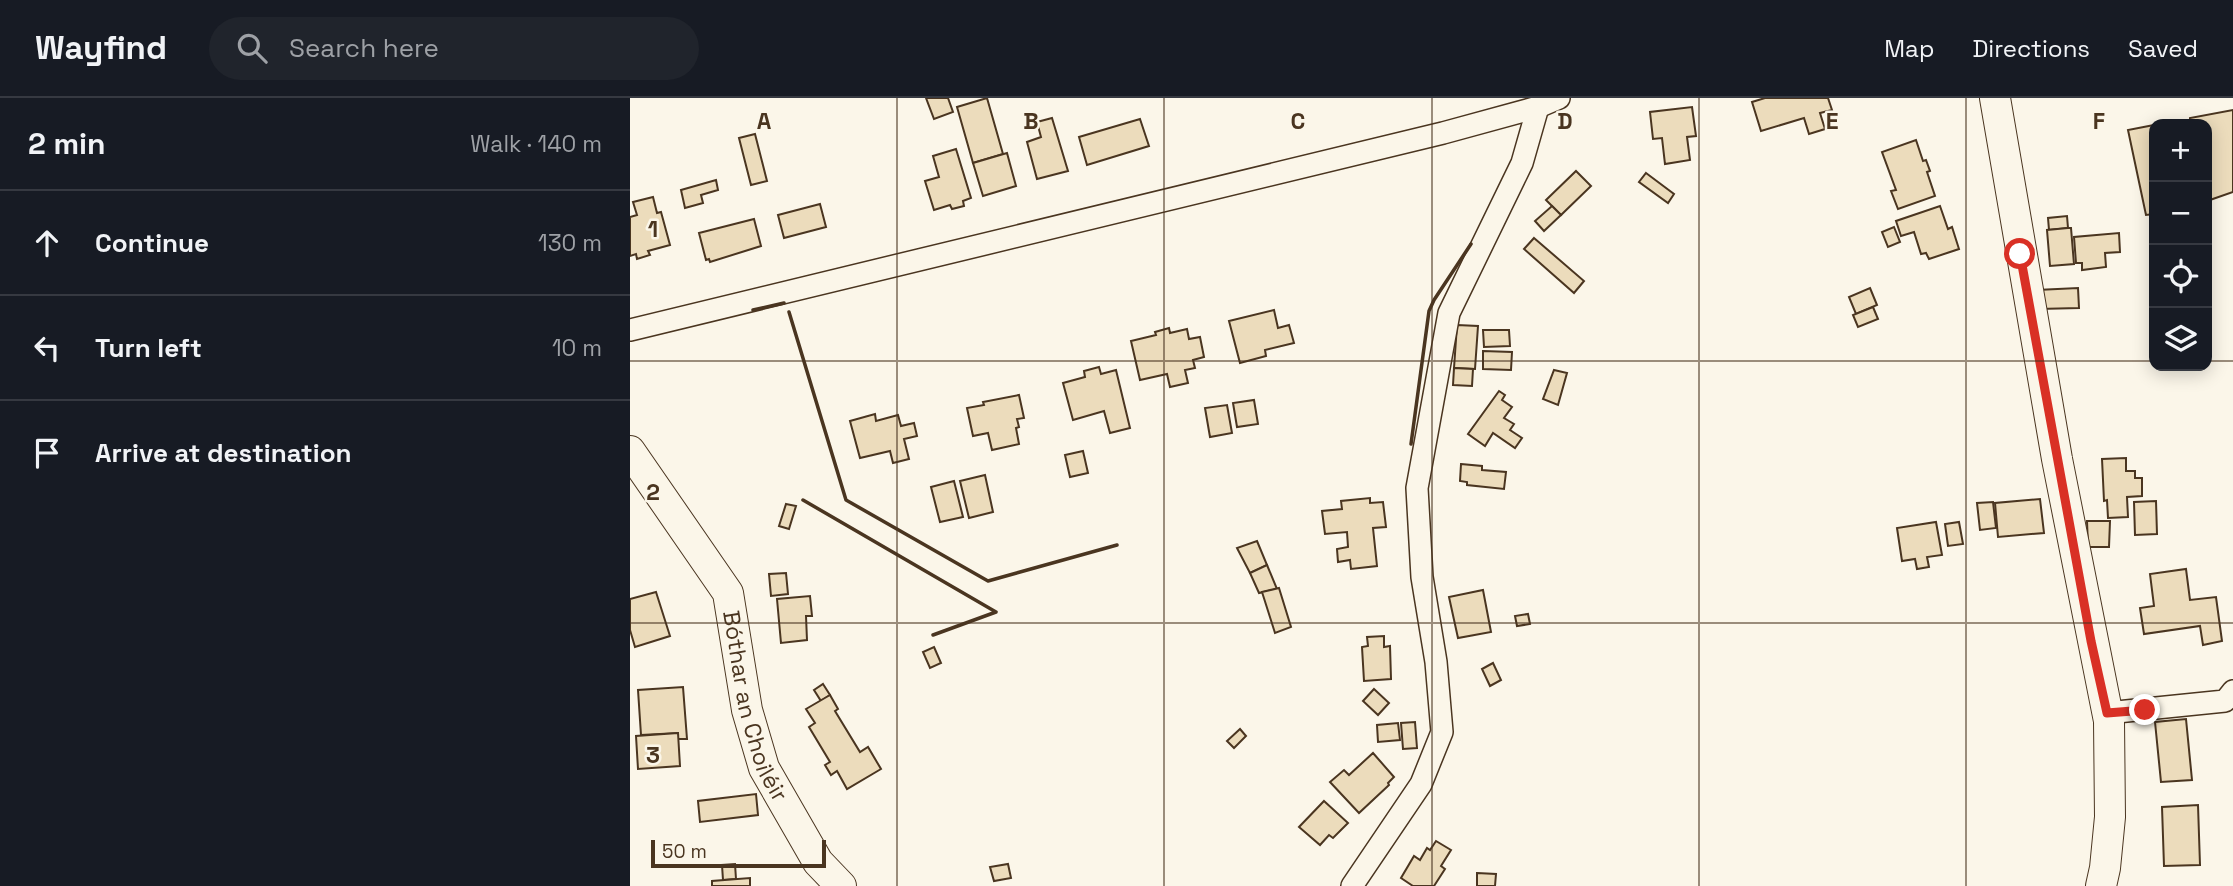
<!DOCTYPE html>
<meta charset="utf-8">
<style>
:root{--surface:#171b24;--page:#20242c;--text:#f1f3f6;--muted:#9ea1a6;--line:#363941}
body{margin:0;font-family:"Space Grotesk",sans-serif;background:var(--page);color:var(--text)}
.controls{position:absolute;right:21px;top:21px;display:grid;overflow:hidden;border-radius:14px;box-shadow:0 4px 18px #0003}
.controls button{width:63px;height:63px;display:grid;place-items:center;padding:0;border:0;border-bottom:2px solid var(--line);background:var(--surface);color:var(--text);font:35px sans-serif}
.scale{position:absolute;left:21px;bottom:18px;width:175px;box-sizing:border-box;padding-left:7px;border:4px solid #4a3520;border-top:0;font-size:19px;line-height:24px;white-space:nowrap;color:#4a3520;-webkit-text-stroke:5px #fbf6e9;paint-order:stroke}
.stop{position:absolute;width:21px;height:21px;margin:-16px;border:5px solid #d93025;border-radius:50%;background:#fff}
.stop.end{background:#d93025;border-color:#fff;box-shadow:0 2px 7px #0008}
.list{margin:0;padding:0;list-style:none}
h2{display:flex;justify-content:space-between;align-items:center;height:91px;margin:0;padding:0 28px;font-size:30px}
h2 small{font-size:23px;font-weight:400;color:var(--muted)}
.list li{display:grid;grid-template-columns:46px 1fr auto;gap:21px;align-items:center;box-sizing:border-box;height:105px;padding:0 28px;border-top:2px solid var(--line)}
.list b{display:block;font-size:26px;white-space:nowrap}
.list em{font-size:23px;font-style:normal;color:var(--muted)}
.icon{flex:none;width:38px;height:38px;fill:none;stroke:currentColor;stroke-width:2;stroke-linecap:round;stroke-linejoin:round}
.map{position:relative;flex:none;width:1603px;height:788px;overflow:hidden}
header{display:flex;align-items:center;gap:42px;box-sizing:border-box;height:98px;padding:0 35px;background:var(--surface);border-bottom:2px solid var(--line)}
header strong{font-size:33px}
nav{display:flex;gap:38px;margin-inline-start:auto;font-size:24px}
.search{width:490px;height:63px;background:var(--page);display:flex;align-items:center;gap:18px;box-sizing:border-box;padding:0 24px;border-radius:38px;color:var(--muted);font-size:26px}
main{display:flex}
aside{flex:1;background:var(--surface)}
.map>svg:first-child{display:block}
.building{fill:#ecdcbc;stroke:#4a3520;stroke-width:2}
.lines{fill:none;stroke-linecap:round;stroke-linejoin:round}
.street-casing{stroke:#4a3520;stroke-width:24}
.secondary-casing{stroke:#4a3520;stroke-width:32}
.street{stroke:#fbf6e9;stroke-width:21}
.secondary{stroke:#fbf6e9;stroke-width:30}
.wall{stroke:#4a3520;stroke-width:3.5}
.route{stroke:#d93025;stroke-width:9}
.grid{fill:none;stroke:#4a3520;stroke-width:2;stroke-opacity:0.55}
.labels{text-anchor:middle;stroke-width:5;stroke-linejoin:round;paint-order:stroke}
.street-label{font-size:23px;fill:#4a3520;stroke:#fbf6e9}
.grid-label{font-size:23px;text-anchor:middle;font-weight:bold;fill:#4a3520;stroke:#fbf6e9;stroke-width:5;stroke-linejoin:round;paint-order:stroke}
</style>
<header>
<strong>Wayfind</strong>
<div class="search"><svg class="icon" aria-label="search" viewBox="0 0 24 24"><circle cx="10" cy="10" r="6"/><path d="M15 15l6 6"/></svg>Search here</div>
<nav><a>Map</a><a>Directions</a><a>Saved</a></nav>
</header>
<main>
<aside>
<h2>2 min<small>Walk · 140 m</small></h2>
<ul class="list">
<li><svg class="icon" aria-label="ahead" viewBox="0 0 24 24"><path d="M12 20V5M6 11l6-6 6 6"/></svg><div><b>Continue</b></div><em>130 m</em></li>
<li><svg class="icon" aria-label="left" viewBox="0 0 24 24"><path d="M17 20v-9H6M10 6l-5 5 5 5"/></svg><div><b>Turn left</b></div><em>10 m</em></li>
<li><svg class="icon" aria-label="arrive" viewBox="0 0 24 24"><path d="M6 21V4h12l-3 4 3 4H6"/></svg><div><b>Arrive at destination</b></div></li>
</ul>
</aside>
<div class="map">
<svg width="1603" height="788" viewBox="0 0 1603 788">
<rect width="100%" height="100%" fill="#fbf6e9"/>
<g class="building">
<path d="M296,0H318L323,14L304,21Z"/>
<path d="M357,0L373,56L343,65L327,9Z"/>
<path d="M1135,0H1198L1202,12L1190,15L1195,31L1179,36L1174,20L1131,33L1122,4Z"/>
<path d="M1062,9L1066,38L1057,39L1060,62L1035,66L1032,40L1023,41L1020,14Z"/>
<path d="M1603,12V94L1577,103V26H1560V20Z"/>
<path d="M422,20L438,73L407,81L397,44L411,39L407,24Z"/>
<path d="M510,21L519,48L457,67L449,39Z"/>
<path d="M1524,27V116L1516,117L1498,32Z"/>
<path d="M125,36L137,83L121,87L109,40Z"/>
<path d="M1286,42L1293,63L1296,62L1300,73L1297,74L1305,98L1268,111L1261,93L1266,92L1252,54Z"/>
<path d="M326,51L341,100L333,103L334,108L322,111L320,107L304,112L295,83L309,79L303,58Z"/>
<path d="M377,55L386,88L353,98L343,65Z"/>
<path d="M946,73L961,88L931,117L916,102Z"/>
<path d="M1016,75L1044,96L1038,105L1009,84Z"/>
<path d="M86,82L88,92L71,97L73,105L55,110L51,92Z"/>
<path d="M23,99L27,115L31,114L40,147L18,153L20,157L7,161L6,156L0,158V119L7,117L3,104Z"/>
<path d="M190,106L196,129L154,140L148,117Z"/>
<path d="M922,108L931,117L914,133L905,123Z"/>
<path d="M1310,108L1318,131L1322,129L1329,151L1299,161L1296,155L1291,156L1284,134L1271,138L1266,123Z"/>
<path d="M1437,118L1438,130L1419,132L1418,120Z"/>
<path d="M124,121L131,148L80,164L79,161L76,162L69,135Z"/>
<path d="M1264,129L1270,144L1258,149L1252,134Z"/>
<path d="M1438,130H1441L1444,166L1420,168L1417,132Z"/>
<path d="M1489,135L1490,154L1475,155L1476,169L1452,172V165H1446L1444,139Z"/>
<path d="M904,140L954,183L944,195L894,151Z"/>
<path d="M1240,190L1247,207L1226,216L1219,199Z"/>
<path d="M1448,190L1449,210L1408,211L1407,192Z"/>
<path d="M1243,209L1248,221L1228,229L1223,217Z"/>
<path d="M644,212L648,230L659,227L664,245L635,252L636,258L610,265L599,223Z"/>
<path d="M827,227L848,228L845,271L824,270Z"/>
<path d="M539,230L540,235L557,231L559,241L570,239L574,259L563,262L565,270L555,272L558,285L540,289L537,276L510,282L501,243L526,237L525,234Z"/>
<path d="M853,232H879L880,248L854,249Z"/>
<path d="M853,253L882,254L881,272L853,271Z"/>
<path d="M469,269L471,276L486,272L500,330L480,335L474,313L443,322L433,285L455,279L454,273Z"/>
<path d="M824,270L843,271L842,288L823,287Z"/>
<path d="M924,272L937,275L928,307L913,301Z"/>
<path d="M869,293L875,297L872,302L882,309L874,320L884,326L880,332L892,340L885,350L863,335L855,348L838,336Z"/>
<path d="M389,297L394,320L387,321L389,329L386,330L389,346L362,352L358,335L343,338L337,310L354,307L353,304Z"/>
<path d="M624,302L628,326L607,329L603,305Z"/>
<path d="M597,307L602,335L580,339L575,310Z"/>
<path d="M245,316L246,323L268,317L271,328L284,325L287,338L274,341L279,361L263,365L260,353L230,360L220,323Z"/>
<path d="M453,353L458,375L440,379L435,357Z"/>
<path d="M1496,360V373H1505V380H1512V398L1497,399L1498,419L1478,420L1477,402L1474,403L1472,361Z"/>
<path d="M831,366L852,368V372L876,374L874,391L837,387V384L830,383Z"/>
<path d="M355,377L363,414L339,420L330,383Z"/>
<path d="M324,383L333,419L310,424L301,389Z"/>
<path d="M740,400V405L753,404L756,429L743,430L747,468L721,471L720,462L708,464L707,451L718,449L717,434L695,436L692,413L712,411L711,403Z"/>
<path d="M1410,401L1414,435L1368,439L1365,405Z"/>
<path d="M1526,403L1527,436L1505,437L1504,404Z"/>
<path d="M1363,404L1366,430L1350,432L1347,405Z"/>
<path d="M156,406L166,408L159,431L149,428Z"/>
<path d="M1457,423H1480L1479,449H1458Z"/>
<path d="M1306,424L1312,457L1297,459L1299,469L1287,471L1285,461L1272,463L1267,430Z"/>
<path d="M1329,424L1333,446L1318,448L1315,426Z"/>
<path d="M627,443L637,467L620,475L607,450Z"/>
<path d="M637,467L647,491L629,495L620,475Z"/>
<path d="M1556,471L1560,502L1586,499L1592,543L1573,547L1570,528L1514,536L1510,510L1524,508L1520,476Z"/>
<path d="M156,475L158,496L141,498L139,476Z"/>
<path d="M649,490L661,529L645,535L632,494Z"/>
<path d="M853,492L861,534L828,540L819,499Z"/>
<path d="M26,494L40,538L5,549L0,532V501Z"/>
<path d="M180,498L182,518H176L177,542L151,545L147,501Z"/>
<path d="M898,516L900,526L887,528L885,518Z"/>
<path d="M754,538V549L760,548L761,581L734,583L732,549L738,548L737,539Z"/>
<path d="M304,549L311,565L300,570L293,554Z"/>
<path d="M863,565L871,582L860,588L852,571Z"/>
<path d="M193,586L200,597L191,603L184,592Z"/>
<path d="M53,589L57,641H48V635L11,637L8,592Z"/>
<path d="M744,591L759,605L748,617L733,603Z"/>
<path d="M200,597L208,611L205,613L230,654L238,649L251,671L217,691L207,673L201,677L195,667L200,664L179,629L185,625L176,611Z"/>
<path d="M1556,621L1562,682L1531,684L1525,624Z"/>
<path d="M785,624L787,650L773,651L771,625Z"/>
<path d="M768,625L770,642L748,644L747,627Z"/>
<path d="M610,631L616,638L604,650L597,643Z"/>
<path d="M48,635L50,668L8,671L6,638Z"/>
<path d="M743,655L764,679L758,685L759,687L729,715L700,684L714,672L719,677Z"/>
<path d="M126,696L128,717L70,724L68,703Z"/>
<path d="M694,703L718,725L703,740L699,737L690,747L669,729Z"/>
<path d="M1568,707L1570,767L1534,768L1532,709Z"/>
<path d="M806,743L821,752L811,768L815,771L804,788H783L771,780L784,758L790,762L797,750L800,752Z"/>
<path d="M105,766L106,781L93,782L92,767Z"/>
<path d="M378,766L381,780L364,783L360,769Z"/>
<path d="M847,775L866,776L865,788H847Z"/>
<path d="M120,780V788H82V783Z"/>
</g>
<g class="lines">
<defs>
<g id="street">
<path d="M0,232L813,35L908,9L929,0"/>
<path d="M1477,615L1595,603L1603,593"/>
<path d="M722,788L791,686L812,634L806,564L792,479L787,390L819,215L892,65L908,9"/>
</g>
<g id="secondary">
<path d="M1365,0L1427,361L1479,623L1480,719L1475,770L1471,788"/>
<path id="s1" d="M0,353L98,495L117,612L134,670L188,764L211,788"/>
</g>
</defs>
<use href="#street" class="street-casing"/>
<use href="#secondary" class="secondary-casing"/>
<use href="#street" class="street"/>
<use href="#secondary" class="secondary"/>
<g class="wall">
<path d="M123,212L154,205"/>
<path d="M159,214L216,402L358,483L487,447"/>
<path d="M781,346L799,213L804,202L841,146"/>
<path d="M173,402L366,514L303,537"/>
</g>
</g>
<g class="lines">
<path class="route" d="M1390,156L1461,543L1477,615L1515,612"/>
</g>
<path class="grid" d="M267,0V788M534,0V788M802,0V788M1069,0V788M1336,0V788M0,263H1524M1577,263H1603M0,525H1603"/>
<g class="labels">
<g class="street-label">
<text dy="8" stroke="none"><textPath href="#s1" startOffset="289">Bóthar an Choiléir</textPath></text>
</g>
</g>
<g class="grid-label">
<text x="134" y="31">A</text>
<text x="401" y="31">B</text>
<text x="668" y="31">C</text>
<text x="935" y="31">D</text>
<text x="1202" y="31">E</text>
<text x="1469" y="31">F</text>
<text x="23" y="139">1</text>
<text x="23" y="402">2</text>
<text x="23" y="665">3</text>
</g>
</svg>
<div class="controls">
<button>+</button>
<button>−</button>
<button><svg class="icon" aria-label="locate" viewBox="0 0 24 24"><circle cx="12" cy="12" r="6"/><path d="M12 2v4M12 18v4M2 12h4M18 12h4"/></svg></button>
<button><svg class="icon" aria-label="layers" viewBox="0 0 24 24"><path d="M12 4l9 5-9 5-9-5zM3 14l9 5 9-5"/></svg></button>
</div>
<div class="scale">50 m</div>
<div class="stop" style="left:1390px;top:156px"></div>
<div class="stop end" style="left:1515px;top:612px"></div>
</div>
</main>
